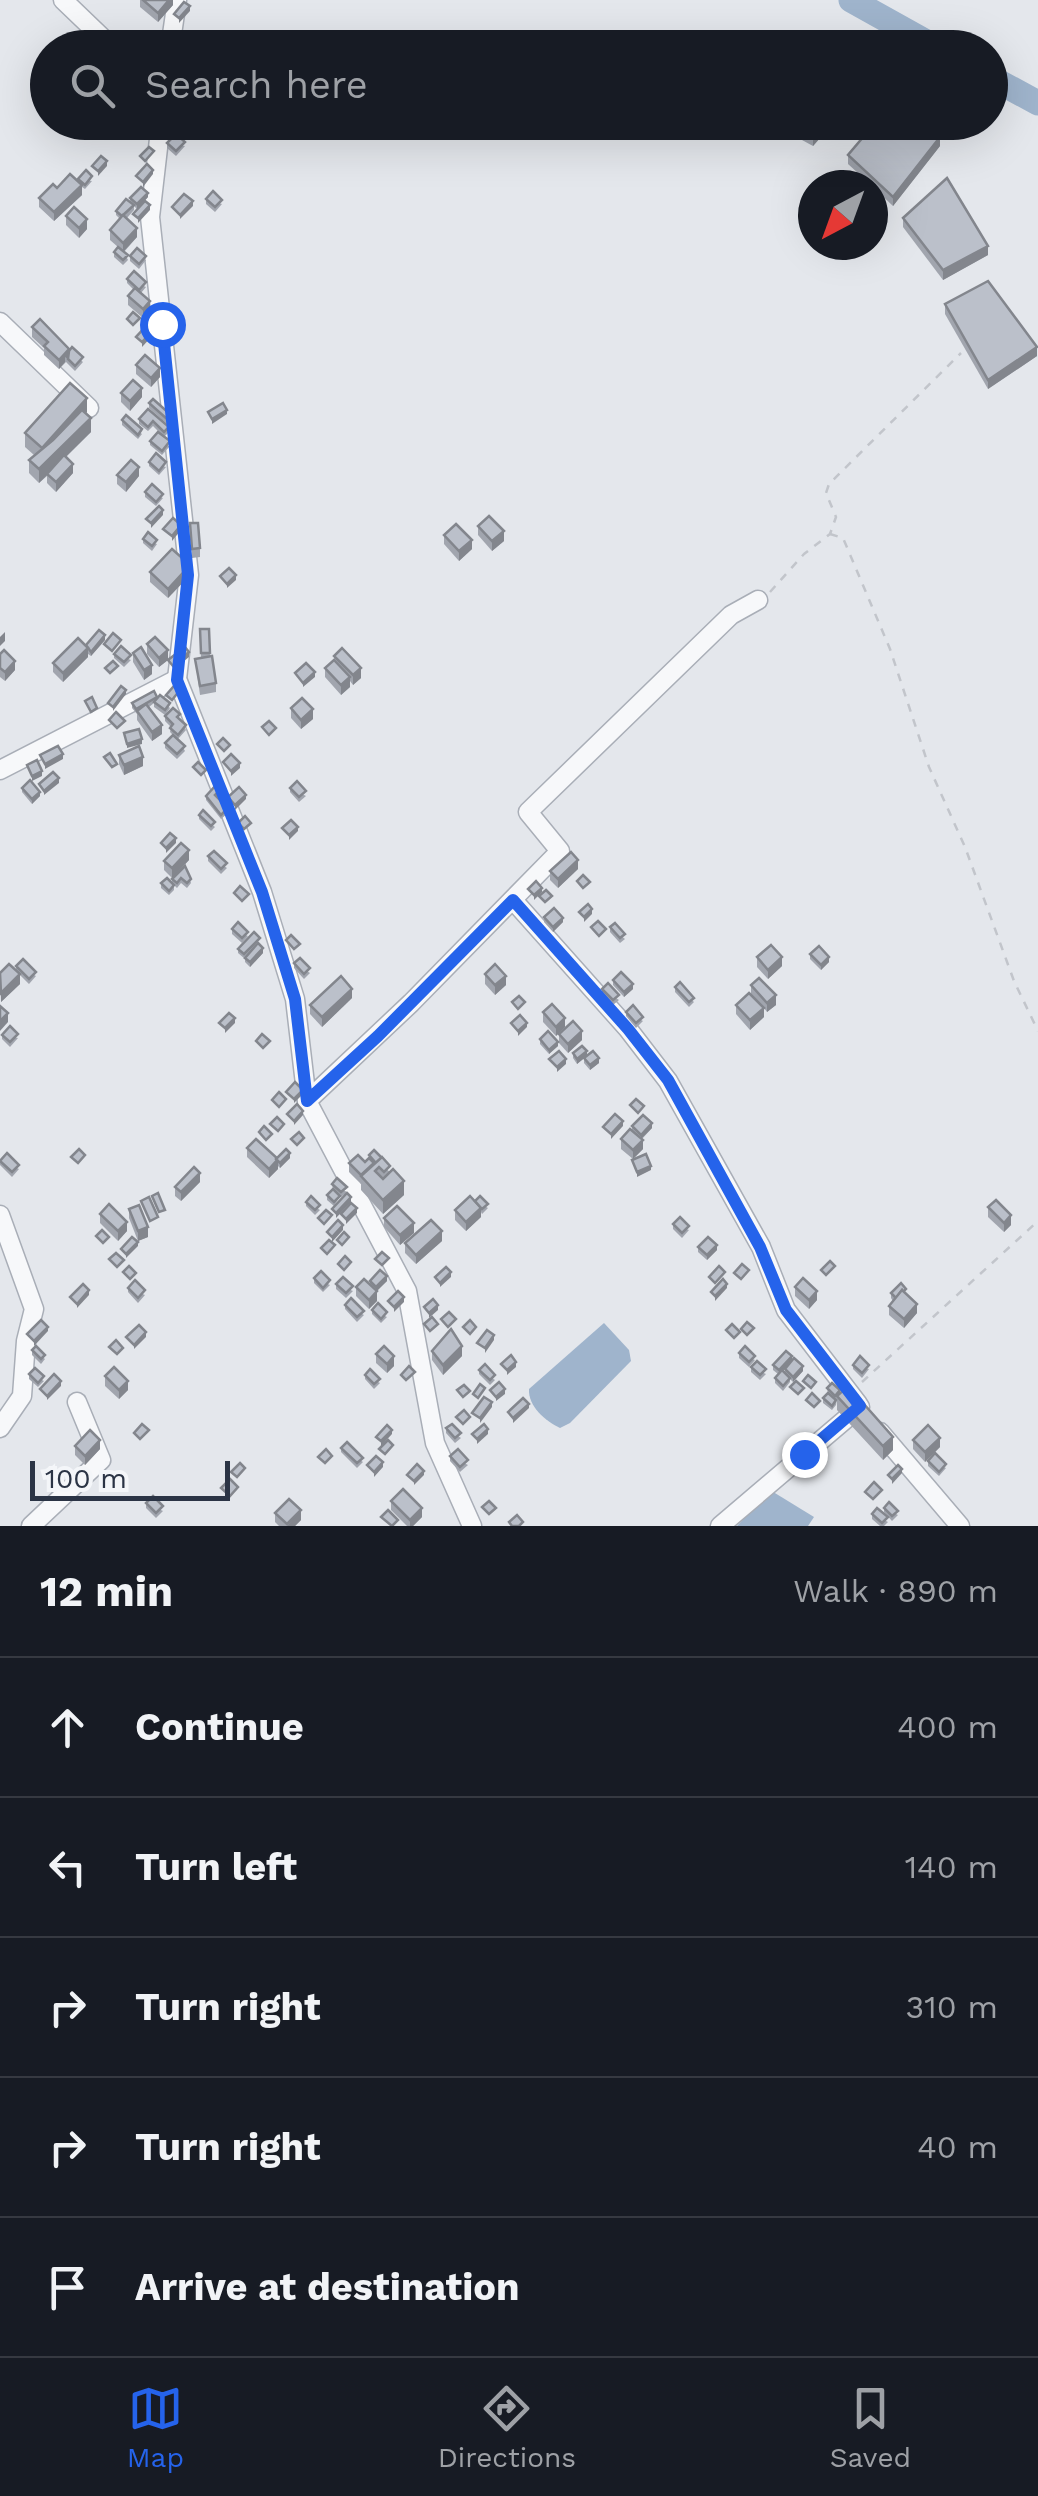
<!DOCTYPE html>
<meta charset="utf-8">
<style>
:root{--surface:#171b24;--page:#20242c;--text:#f1f3f6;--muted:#9ea1a6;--line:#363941;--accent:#2563eb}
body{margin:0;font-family:"Work Sans",sans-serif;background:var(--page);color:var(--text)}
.compass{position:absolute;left:798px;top:170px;width:90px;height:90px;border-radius:50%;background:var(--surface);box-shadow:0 10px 40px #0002;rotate:221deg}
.scale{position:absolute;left:30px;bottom:25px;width:200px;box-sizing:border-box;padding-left:10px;border:5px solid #2b3445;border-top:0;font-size:28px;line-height:35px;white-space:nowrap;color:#2b3445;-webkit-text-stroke:8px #f4f6f9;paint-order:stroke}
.stop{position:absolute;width:30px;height:30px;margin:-22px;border:8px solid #2563eb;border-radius:50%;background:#fff}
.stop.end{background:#2563eb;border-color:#fff;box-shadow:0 2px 10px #0008}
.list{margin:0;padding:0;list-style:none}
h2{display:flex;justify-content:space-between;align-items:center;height:130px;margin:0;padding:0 40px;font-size:42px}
h2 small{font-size:32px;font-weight:400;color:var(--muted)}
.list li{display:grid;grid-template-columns:65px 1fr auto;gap:30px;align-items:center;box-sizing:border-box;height:140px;padding:0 40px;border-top:2px solid var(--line)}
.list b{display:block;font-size:38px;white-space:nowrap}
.list em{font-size:32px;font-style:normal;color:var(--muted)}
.icon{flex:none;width:55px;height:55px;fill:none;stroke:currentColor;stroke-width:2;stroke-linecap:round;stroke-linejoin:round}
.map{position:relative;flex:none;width:1038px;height:1526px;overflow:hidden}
.search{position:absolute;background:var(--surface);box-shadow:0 10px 40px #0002;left:30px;right:30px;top:30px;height:110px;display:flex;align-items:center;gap:25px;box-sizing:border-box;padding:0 35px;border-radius:55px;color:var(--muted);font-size:38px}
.sheet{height:830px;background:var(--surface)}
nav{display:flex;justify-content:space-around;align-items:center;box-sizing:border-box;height:140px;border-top:2px solid var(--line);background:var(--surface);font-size:28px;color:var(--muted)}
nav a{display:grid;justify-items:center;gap:5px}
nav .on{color:var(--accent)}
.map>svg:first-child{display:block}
.water{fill:#9fb4cc}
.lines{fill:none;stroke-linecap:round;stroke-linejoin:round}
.river{stroke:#9fb4cc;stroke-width:25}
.minor-casing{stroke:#a9aeb7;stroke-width:21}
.path{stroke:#c2c5cb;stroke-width:2.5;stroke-dasharray:8 8;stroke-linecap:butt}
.minor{stroke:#f7f8fa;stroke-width:18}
.wall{fill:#a1a5ae}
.shaded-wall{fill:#83868d}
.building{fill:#bbc0ca;stroke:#83868d;stroke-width:2.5}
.route{stroke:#2563eb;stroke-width:12}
</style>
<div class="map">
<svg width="1038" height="1526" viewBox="0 0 1038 1526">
<rect width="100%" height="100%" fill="#e4e7ec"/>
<g class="water">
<path d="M604,1323L629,1350L631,1361L570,1423L560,1428C545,1421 528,1406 529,1389Z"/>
<path d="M770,1490L814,1517L808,1526H737Z"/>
</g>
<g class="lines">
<g class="river">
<path d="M851,0L937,48"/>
<path d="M990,77L1038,103"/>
</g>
<defs>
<g id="minor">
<path d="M63,0L113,48"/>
<path d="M170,48L177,0"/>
<path d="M161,122L150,217L189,575L177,679L262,892L295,999L307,1101L407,1291L435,1443L472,1526"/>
<path d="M0,322L89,408"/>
<path d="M0,770L177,679"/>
<path d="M513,900L628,1029L668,1081L761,1247L786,1310L858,1404"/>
<path d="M307,1101L411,1003L560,851L528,812L731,615L758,600"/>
<path d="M0,1215L34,1309L26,1341L22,1396L0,1428"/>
<path d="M880,1432L960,1526"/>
<path d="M31,1526L101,1460L77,1402"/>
<path d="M720,1526L860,1407"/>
</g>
</defs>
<use href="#minor" class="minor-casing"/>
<g class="path">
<path d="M830,534L843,538L890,649L929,767L965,847L1014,981L1038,1031"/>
<path d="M770,592L804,554L830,534L836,517L826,493L829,484L961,353"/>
<path d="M862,1382L1038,1221"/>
</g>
<use href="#minor" class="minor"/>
</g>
<g class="wall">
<path d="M140,0H173V5L158,22L140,7Z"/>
<path d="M769,122H834L813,146Z"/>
<path d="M167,143L185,146L176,156L167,148Z"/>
<path d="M940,146L893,206L873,187V185H871L848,164V155Z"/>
<path d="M78,179L92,181L85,189L82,187V195L54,221L39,207V198L57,188L78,182Z"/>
<path d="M148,197L137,209L134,206V210L127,218L137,237L124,252L128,260L123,265L114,257V252L118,247L110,240V230L120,219L116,215V211L130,202V198Z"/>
<path d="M206,199L222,204L215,212L206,204Z"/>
<path d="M66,216L87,229L79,238L66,225Z"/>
<path d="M903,218L988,255L943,280L903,227Z"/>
<path d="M130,256L146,260L139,269L130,261Z"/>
<path d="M127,279L146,287L141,293L150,311L143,318L128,305V296L134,290L127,283Z"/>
<path d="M945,304L1037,356L988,389L945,314Z"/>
<path d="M32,327L69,351L83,362L75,371L66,362L59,369L44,355V348L32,337Z"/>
<path d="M136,365L160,377L151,387L136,374Z"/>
<path d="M121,393L142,397L130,411L121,402Z"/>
<path d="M149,403L171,420L167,424L149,408Z"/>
<path d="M148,409L169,432L164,437L153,426L148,431L139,424V419Z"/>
<path d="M87,412L86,413L91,432L66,457L73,473L56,492L47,483V476L39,483L29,473V460L34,455L25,447V433Z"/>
<path d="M122,420L142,434L138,439L122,425Z"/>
<path d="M150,441L170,446L162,455L150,445Z"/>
<path d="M149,462L166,467L159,475L149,466Z"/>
<path d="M117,475L139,476L126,492L117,484Z"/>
<path d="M145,492L163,498L156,506L145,497Z"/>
<path d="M190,523L200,548V557L192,558Z"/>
<path d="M478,526L504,541L492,551L478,535Z"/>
<path d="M444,535L472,549L459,561L444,544Z"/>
<path d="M143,539L157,544L152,551L143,543Z"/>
<path d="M150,572L190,575L168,598L150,582Z"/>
<path d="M200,629H209L210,657L216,683V692L200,695L195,659L201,658Z"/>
<path d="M105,640L91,656L88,654V657L63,682L53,672V663L86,645Z"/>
<path d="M147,644L168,660L159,667L147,654Z"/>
<path d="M133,653L152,674L144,680L133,662Z"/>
<path d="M0,654L15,670L5,681L0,677Z"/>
<path d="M114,654L131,660L124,667L114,658Z"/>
<path d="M334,656L361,678L353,685L350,681V687L341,695L325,677V668L334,660Z"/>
<path d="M157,697L170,708L165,715L154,707V703L149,707L162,734L152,741L137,720V714L132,708V703Z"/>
<path d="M291,708L313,719L301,729L291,718Z"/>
<path d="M165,716L179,720L186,730L178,739L185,751L177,759L165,748V743L173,735L170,732L171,727L165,721Z"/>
<path d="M119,755L143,766L124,775L119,764Z"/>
<path d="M22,788L40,796L32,804L22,792Z"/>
<path d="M290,788L306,796L299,802L290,792Z"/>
<path d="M221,794L217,798L228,813L221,819L206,800V796Z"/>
<path d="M199,815L215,827L211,831L199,819Z"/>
<path d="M208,856L227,868L221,874L208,861Z"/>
<path d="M189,860L172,878L164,870V861Z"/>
<path d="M185,866L191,883L187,888L181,883L177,888L174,885V890L169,895L161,888V883H172V879Z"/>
<path d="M578,869L558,888L550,880V871Z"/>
<path d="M544,917L563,922L553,932L544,922Z"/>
<path d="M610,927L625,939L620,943L610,932Z"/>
<path d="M232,929L248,936L242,943L232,934Z"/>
<path d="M260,943L259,944L263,953L250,967L245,962V959L238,953V949Z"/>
<path d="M810,954L829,962L821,970L810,959Z"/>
<path d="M757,957L782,966L768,979L757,967Z"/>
<path d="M294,963L310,973L304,979L294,968Z"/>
<path d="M16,966L36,976L29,984L20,975V984L1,1002L0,973L16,971Z"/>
<path d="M485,974L506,985L495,995L485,984Z"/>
<path d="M613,980L633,989L624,997L613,985Z"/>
<path d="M751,985L776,1005L767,1012L764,1008V1017L750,1030L736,1014V1005L751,994Z"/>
<path d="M675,987L694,1002L689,1007L675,992Z"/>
<path d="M602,989L619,1000L613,1005L602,993Z"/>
<path d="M352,998L322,1027L310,1014V1005Z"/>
<path d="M543,1012L565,1027L556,1036L543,1022Z"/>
<path d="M626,1012L643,1021L636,1028L626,1016Z"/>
<path d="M559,1034L582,1040L568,1053L559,1043Z"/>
<path d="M2,1035L18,1038L10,1047L2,1039Z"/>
<path d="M540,1039L558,1046L549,1054L540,1044Z"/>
<path d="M573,1053L599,1063L590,1070L584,1063V1058L577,1064L573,1058Z"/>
<path d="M632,1126L652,1128L642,1139L643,1149L633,1159L621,1149V1139L632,1130Z"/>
<path d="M247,1148L277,1159L290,1158L280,1168L278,1166V1169L269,1178L247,1157Z"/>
<path d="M369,1155L390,1172L404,1195L383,1214L361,1190V1184L349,1172V1163L365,1162L369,1158Z"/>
<path d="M0,1160L19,1169L12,1177L0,1165Z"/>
<path d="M200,1182L181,1201L175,1196V1187Z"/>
<path d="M332,1184L347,1192L341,1197L340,1196L334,1206L327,1200V1195L333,1189Z"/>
<path d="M475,1201L488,1208L482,1214L481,1212V1217L466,1231L455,1220V1210Z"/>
<path d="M306,1202L320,1210L315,1215L306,1206Z"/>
<path d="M988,1207L1011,1225L1004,1232L988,1217Z"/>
<path d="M129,1209L148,1237L138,1241L129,1218Z"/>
<path d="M100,1214L127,1231L118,1241L100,1223Z"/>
<path d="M384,1218L414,1233L400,1245L384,1227Z"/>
<path d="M673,1224L689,1230L682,1238L673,1229Z"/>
<path d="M442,1241L416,1264L405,1253V1243Z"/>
<path d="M698,1247L717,1250L707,1260L698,1252Z"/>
<path d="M314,1278L330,1285L323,1292L314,1283Z"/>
<path d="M370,1281H387L376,1291L377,1301L369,1309L356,1296V1287L370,1285Z"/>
<path d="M336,1284L353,1291L346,1298L336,1289Z"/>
<path d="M795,1287L817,1300L809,1309L795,1296Z"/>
<path d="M128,1288L145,1295L138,1303L128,1292Z"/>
<path d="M891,1293L906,1294L917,1313L904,1328L889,1315V1306L893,1301L891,1298Z"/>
<path d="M345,1305L364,1315L357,1322L345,1309Z"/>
<path d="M372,1310L387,1317L381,1323L372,1314Z"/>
<path d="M32,1350L45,1359L41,1364L32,1355Z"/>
<path d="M432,1351L462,1356L443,1375L432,1360Z"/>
<path d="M739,1353L755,1360L749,1367L739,1358Z"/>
<path d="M376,1354L394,1366L387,1373L376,1363Z"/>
<path d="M792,1361L782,1371L785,1372V1369L803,1371L793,1382L790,1379V1382L783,1391L775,1383V1378L778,1374L773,1370V1365Z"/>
<path d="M853,1365L869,1369L862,1378L853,1369Z"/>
<path d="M751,1367L766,1374L760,1380L751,1372Z"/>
<path d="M479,1370L495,1380L490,1385L479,1374Z"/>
<path d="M29,1374L44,1381L38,1387L29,1379Z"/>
<path d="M365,1375L380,1383L374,1389L365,1379Z"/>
<path d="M105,1376L128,1390L119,1399L105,1386Z"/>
<path d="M827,1388L840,1392L893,1450L883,1460L837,1410V1399L836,1405L832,1410L823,1403V1398L828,1393Z"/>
<path d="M446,1428L461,1438L455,1443L446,1433Z"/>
<path d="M913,1440L940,1447L925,1462L913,1449Z"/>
<path d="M75,1446L100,1449L85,1465L75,1455Z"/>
<path d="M341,1448L363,1462L357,1468L341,1452Z"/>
<path d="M450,1456L468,1465L460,1472L450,1461Z"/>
<path d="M928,1461L946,1468L939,1476L928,1466Z"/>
<path d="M391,1501L422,1517L413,1526H407L391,1510Z"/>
<path d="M146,1503L163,1511L156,1518L146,1508Z"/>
<path d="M884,1508L898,1515L892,1521L884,1512Z"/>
<path d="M275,1513L301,1520L295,1526H279L275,1522Z"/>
<path d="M872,1514L888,1522L884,1526H880L872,1519Z"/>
</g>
<g class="shaded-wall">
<path d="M169,0H173V5L158,22V13Z"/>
<path d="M190,6V11L179,23V18Z"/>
<path d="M826,122H834L813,146V137Z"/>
<path d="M940,137V146L893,206V197Z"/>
<path d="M107,161V166L98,176V171Z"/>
<path d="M153,170V174L143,187V182Z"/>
<path d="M82,185V195L54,221V212Z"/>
<path d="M148,193V197L137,209V204Z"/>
<path d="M193,201V206L180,219V215Z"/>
<path d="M150,205V210L138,223V218Z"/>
<path d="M87,219V229L79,238V228Z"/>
<path d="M137,228V237L123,252V243Z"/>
<path d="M988,246V255L943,280V270Z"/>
<path d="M150,301V311L143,318V309Z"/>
<path d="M155,328V333L142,347V342Z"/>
<path d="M1037,347V356L988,389V380Z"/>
<path d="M69,349V358L68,359L65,357V362L59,369V360Z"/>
<path d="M160,368V377L151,387V378Z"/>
<path d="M142,388V397L130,411V401Z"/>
<path d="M87,398V412L42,462V448Z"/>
<path d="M227,410V414L212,424V419Z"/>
<path d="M91,418V432L39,483V469Z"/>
<path d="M73,464V473L56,492V482Z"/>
<path d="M139,467V476L126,492V482Z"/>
<path d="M163,510V515L151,528V523Z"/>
<path d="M181,525V530L172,541V536Z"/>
<path d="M504,531V541L492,551V541Z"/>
<path d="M472,540V549L459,561V551Z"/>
<path d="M190,565V575L168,598V589Z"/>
<path d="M236,575V580L227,588V584Z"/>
<path d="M5,632V641L0,646V637Z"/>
<path d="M105,635V640L91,656V652Z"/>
<path d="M88,648V657L63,682V673Z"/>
<path d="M168,650V660L159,667V658Z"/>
<path d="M189,652V657L173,670V666Z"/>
<path d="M15,661V670L5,681V672Z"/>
<path d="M152,665V674L144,680V670Z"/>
<path d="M361,668V678L353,685V675Z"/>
<path d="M315,672V677L303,687V683Z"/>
<path d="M350,677V687L341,695V685Z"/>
<path d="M126,690V694L113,711V707Z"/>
<path d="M313,709V719L301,729V720Z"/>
<path d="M162,725V734L152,741V732Z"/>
<path d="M142,739V744L127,748V744Z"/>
<path d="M63,754V759L45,769V764Z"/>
<path d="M143,757V766L124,775V765Z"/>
<path d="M240,763V768L231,776V771Z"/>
<path d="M42,771V776L32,781V776Z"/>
<path d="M59,778V783L44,795V791Z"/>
<path d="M40,792V796L32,804V799Z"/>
<path d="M246,795V799L235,810V805Z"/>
<path d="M298,827V831L289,840V835Z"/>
<path d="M176,838V843L166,853V848Z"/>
<path d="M189,850V860L172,878V868Z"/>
<path d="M578,860V869L558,888V879Z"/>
<path d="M542,888V892L534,900V895Z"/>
<path d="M592,909V914L584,922V917Z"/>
<path d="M563,918V922L553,932V927Z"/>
<path d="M263,948V953L250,967V962Z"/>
<path d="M782,957V966L768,979V970Z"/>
<path d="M829,957V962L821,970V965Z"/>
<path d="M20,974V984L1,1002V993Z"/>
<path d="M506,976V985L495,995V985Z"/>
<path d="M633,984V989L624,997V992Z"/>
<path d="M352,989V998L322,1027V1017Z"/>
<path d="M776,995V1005L767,1012V1003Z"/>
<path d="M764,1008V1017L750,1030V1020Z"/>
<path d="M8,1013V1022L0,1031V1021Z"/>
<path d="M235,1018V1023L225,1033V1028Z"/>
<path d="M565,1018V1027L556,1036V1027Z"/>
<path d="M527,1023V1027L518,1036V1031Z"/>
<path d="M582,1031V1040L568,1053V1044Z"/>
<path d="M558,1042V1046L549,1054V1050Z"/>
<path d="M587,1051V1056L577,1064V1059Z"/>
<path d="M599,1058V1063L590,1070V1065Z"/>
<path d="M566,1059V1064L557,1072V1067Z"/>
<path d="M303,1090V1094L294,1103V1099Z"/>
<path d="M303,1111V1115L294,1125V1121Z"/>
<path d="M623,1121V1126L611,1139V1134Z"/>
<path d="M652,1123V1128L641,1139V1135Z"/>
<path d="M643,1140V1149L633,1159V1150Z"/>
<path d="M290,1153V1158L280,1168V1163Z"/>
<path d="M278,1159V1169L269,1178V1169Z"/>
<path d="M651,1166V1170L637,1177V1172Z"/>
<path d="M200,1173V1182L181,1201V1192Z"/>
<path d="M404,1181V1195L383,1214V1200Z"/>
<path d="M351,1197V1202L336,1218V1213Z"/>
<path d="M357,1208V1213L346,1224V1219Z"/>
<path d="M481,1208V1217L466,1231V1222Z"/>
<path d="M1011,1215V1225L1004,1232V1223Z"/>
<path d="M127,1222V1231L118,1241V1231Z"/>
<path d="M414,1223V1233L400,1245V1235Z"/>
<path d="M343,1225V1230L332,1242V1237Z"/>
<path d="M148,1227V1237L138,1241V1231Z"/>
<path d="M442,1231V1241L416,1264V1255Z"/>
<path d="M138,1242V1246L126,1258V1254Z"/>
<path d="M717,1245V1250L707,1260V1255Z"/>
<path d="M451,1272V1277L440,1287V1283Z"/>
<path d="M387,1276V1281L376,1292V1287Z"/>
<path d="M727,1284V1288L715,1301V1296Z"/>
<path d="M89,1290V1295L77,1308V1304Z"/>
<path d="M377,1291V1301L369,1309V1300Z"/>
<path d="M817,1291V1300L809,1309V1300Z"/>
<path d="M404,1297V1302L394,1312V1307Z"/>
<path d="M917,1304V1313L904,1328V1319Z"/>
<path d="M438,1305V1310L429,1318V1313Z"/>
<path d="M48,1327V1331L34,1346V1341Z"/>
<path d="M146,1332V1337L134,1349V1345Z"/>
<path d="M494,1335V1340L485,1353V1348Z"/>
<path d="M462,1346V1356L443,1375V1365Z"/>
<path d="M394,1356V1366L387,1373V1364Z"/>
<path d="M792,1356V1361L779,1375V1370Z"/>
<path d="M516,1362V1367L507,1375V1370Z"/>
<path d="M803,1366V1371L793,1382V1377Z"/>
<path d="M61,1381V1386L47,1400V1396Z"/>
<path d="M128,1381V1390L119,1399V1390Z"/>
<path d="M505,1389V1394L496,1401V1397Z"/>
<path d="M492,1402V1407L480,1423V1418Z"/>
<path d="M529,1404V1408L513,1423V1418Z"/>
<path d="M488,1429V1434L477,1444V1439Z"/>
<path d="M392,1430V1434L381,1446V1441Z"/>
<path d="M893,1437V1450L883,1460V1446Z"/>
<path d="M940,1438V1447L925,1462V1452Z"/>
<path d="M100,1440V1449L85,1465V1456Z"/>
<path d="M383,1462V1467L374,1477V1472Z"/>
<path d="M902,1469V1473L892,1484V1479Z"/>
<path d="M424,1471V1475L414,1485V1481Z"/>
<path d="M422,1508V1517L413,1526H410V1520Z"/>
<path d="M301,1510V1520L295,1526H287Z"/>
</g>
<g class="building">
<path d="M143,0H169L158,13Z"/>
<path d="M184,2L190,6L179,18L174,14Z"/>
<path d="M786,122H826L813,137Z"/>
<path d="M876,122H922L940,137L893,197L848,155Z"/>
<path d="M176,134L185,142L176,151L167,143Z"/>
<path d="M149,147L154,151L145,161L140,156Z"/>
<path d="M101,156L107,161L98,171L92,166Z"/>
<path d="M147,164L153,170L143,182L136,176Z"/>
<path d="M86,170L92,176L85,185L78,179Z"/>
<path d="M70,174L82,185L54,212L39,198L53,184L57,188Z"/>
<path d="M947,178L988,246L943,270L903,218Z"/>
<path d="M141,187L148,193L137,204L130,198Z"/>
<path d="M213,191L222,200L215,207L206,199Z"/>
<path d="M184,194L193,201L180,215L172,207Z"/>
<path d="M126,199L134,205L122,216L116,211Z"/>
<path d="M145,201L150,205L138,218L133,214Z"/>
<path d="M74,207L87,219L79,228L66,216Z"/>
<path d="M123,215L137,228L123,243L110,230Z"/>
<path d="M118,247L128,255L123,260L114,252Z"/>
<path d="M137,248L146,256L139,264L130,256Z"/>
<path d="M134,271L146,282L139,290L127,279Z"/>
<path d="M988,281L1037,347L988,380L945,304Z"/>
<path d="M135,288L150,301L143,309L128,296Z"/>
<path d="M133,312L140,318L133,325L127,319Z"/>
<path d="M40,319L69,349L59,360L44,346L48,342L32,327Z"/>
<path d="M149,323L155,328L142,342L136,337Z"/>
<path d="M72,347L83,357L75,366L68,359L69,351Z"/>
<path d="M145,355L160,368L151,378L136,365Z"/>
<path d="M133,380L142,388L130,401L121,393Z"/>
<path d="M70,383L87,398L42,448L25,433Z"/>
<path d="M153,399L171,415L167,419L149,403Z"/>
<path d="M223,403L227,410L212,419L208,412Z"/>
<path d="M148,409L169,427L164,432L153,421L148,427L139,419Z"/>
<path d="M82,410L91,418L39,469L29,460L53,440Z"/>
<path d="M126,415L142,429L138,435L122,420Z"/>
<path d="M158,432L170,441L162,451L150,441Z"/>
<path d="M156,453L166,462L159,471L149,462Z"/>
<path d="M64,455L73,464L56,482L47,474Z"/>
<path d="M131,460L139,467L126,482L117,475Z"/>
<path d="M152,484L163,494L156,502L145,492Z"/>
<path d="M159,506L163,510L151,523L146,519Z"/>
<path d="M489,516L504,531L492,541L478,526Z"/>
<path d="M173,518L181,525L172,536L163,529Z"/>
<path d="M190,523H198L200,548L192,549Z"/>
<path d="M456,524L472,540L459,551L444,535Z"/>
<path d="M148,532L157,540L152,546L143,539Z"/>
<path d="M172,549L190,565L168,589L150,572Z"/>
<path d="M229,568L236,575L227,584L220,576Z"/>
<path d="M200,629H209L210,653H201Z"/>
<path d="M99,630L105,635L91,652L86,645Z"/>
<path d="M113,633L121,640L112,651L104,644Z"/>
<path d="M155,637L168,650L159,658L147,644Z"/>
<path d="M78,638L88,648L63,673L53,663Z"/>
<path d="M121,646L131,655L124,662L114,654Z"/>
<path d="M141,647L152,665L144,670L133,653Z"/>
<path d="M185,647L189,652L173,666L168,660Z"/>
<path d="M342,648L361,668L353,675L334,656Z"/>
<path d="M4,650L15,661L5,672L0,668V654Z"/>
<path d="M212,656L216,683L200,686L195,659Z"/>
<path d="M334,660L350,677L341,685L325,668Z"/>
<path d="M113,661L118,666L110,673L105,668Z"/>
<path d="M306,663L315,672L303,683L295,673Z"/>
<path d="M121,686L126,690L113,707L108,703Z"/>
<path d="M174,686L180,690L172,700L166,695Z"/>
<path d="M154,691L157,697L136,709L132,703Z"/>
<path d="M160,695L170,703L165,710L154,702Z"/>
<path d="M92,697L97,708L91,712L85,701Z"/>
<path d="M302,698L313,709L301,720L291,708Z"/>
<path d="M146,704L162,725L152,732L137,711Z"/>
<path d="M173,708L180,714L177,717L186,725L178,735L170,728L173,724L165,716Z"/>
<path d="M116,712L125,721L117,728L109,720Z"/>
<path d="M269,721L276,728L269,735L262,727Z"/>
<path d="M139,729L142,739L127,744L124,733Z"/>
<path d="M173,735L185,746L177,754L165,743Z"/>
<path d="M223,738L230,745L224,751L217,744Z"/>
<path d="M58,746L63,754L45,764L40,755Z"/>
<path d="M139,746L143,757L124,765L119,755Z"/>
<path d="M110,753L117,764L112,767L104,757Z"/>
<path d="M231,754L240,763L231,771L223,762Z"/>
<path d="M37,760L42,771L32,776L27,765Z"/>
<path d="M198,762L206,770L201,775L193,767Z"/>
<path d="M53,772L59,778L44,791L39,784Z"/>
<path d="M30,780L40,792L32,799L22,788Z"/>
<path d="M297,781L306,791L299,797L290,788Z"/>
<path d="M217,784L221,789L215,795L228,808L221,815L206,796Z"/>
<path d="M239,787L246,795L235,805L228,797Z"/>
<path d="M203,810L215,822L211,826L199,815Z"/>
<path d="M245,816L251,823L244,829L238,823Z"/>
<path d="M291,820L298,827L289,835L282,828Z"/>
<path d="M170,833L176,838L166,848L161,843Z"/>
<path d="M181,843L189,850L172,868L164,861Z"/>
<path d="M214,851L227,863L221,869L208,856Z"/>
<path d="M571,852L578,860L558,879L550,871Z"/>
<path d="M185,866L191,879L187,883L181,878L177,883L172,879Z"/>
<path d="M583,875L590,882L583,888L577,881Z"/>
<path d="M167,878L174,885L169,891L161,883Z"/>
<path d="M536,881L542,888L534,895L528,889Z"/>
<path d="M240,886L249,894L242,901L234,893Z"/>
<path d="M546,890L552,896L545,902L539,896Z"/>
<path d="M588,904L592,909L584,917L579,912Z"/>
<path d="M554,908L563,918L553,927L544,917Z"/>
<path d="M598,921L606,929L599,936L591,927Z"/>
<path d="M238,922L248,932L242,938L232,929Z"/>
<path d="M615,923L625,934L620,938L610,927Z"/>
<path d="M254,932L260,938L244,954L238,949Z"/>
<path d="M291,935L300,944L294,949L286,940Z"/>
<path d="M258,943L263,948L250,962L245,958Z"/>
<path d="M771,945L782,957L768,970L757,957Z"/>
<path d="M819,946L829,957L821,965L810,954Z"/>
<path d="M300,958L310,968L304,974L294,963Z"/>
<path d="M23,959L36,972L29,979L16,966Z"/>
<path d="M9,964L20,974L1,993L0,973Z"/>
<path d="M495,964L506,976L495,985L485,974Z"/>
<path d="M621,972L633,984L624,992L613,980Z"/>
<path d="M341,976L352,989L322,1017L310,1005Z"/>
<path d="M759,978L776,995L767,1003L751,985Z"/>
<path d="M680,982L694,998L689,1002L675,987Z"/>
<path d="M608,983L619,995L613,1000L602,989Z"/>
<path d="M749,993L764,1008L750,1020L736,1005Z"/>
<path d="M519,996L525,1002L518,1009L512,1002Z"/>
<path d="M552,1004L565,1018L556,1027L543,1012Z"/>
<path d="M633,1005L643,1017L636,1023L626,1012Z"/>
<path d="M0,1006L8,1013L0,1021Z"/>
<path d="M229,1013L235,1018L225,1028L219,1023Z"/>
<path d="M520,1015L527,1023L518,1031L511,1023Z"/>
<path d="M573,1021L582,1031L568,1044L559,1034Z"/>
<path d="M10,1026L18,1034L10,1042L2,1035Z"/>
<path d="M548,1031L558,1042L549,1050L540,1039Z"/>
<path d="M262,1034L270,1041L263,1048L256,1041Z"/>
<path d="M582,1046L587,1051L577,1059L573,1053Z"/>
<path d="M559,1051L566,1059L557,1067L549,1059Z"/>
<path d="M593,1051L599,1058L590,1065L584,1058Z"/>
<path d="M295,1082L303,1090L294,1099L286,1092Z"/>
<path d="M279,1092L286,1099L279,1107L272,1100Z"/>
<path d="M636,1099L644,1106L638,1113L630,1105Z"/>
<path d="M297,1104L303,1111L294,1121L287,1114Z"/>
<path d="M615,1114L623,1121L611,1134L603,1127Z"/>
<path d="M643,1115L652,1123L641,1135L632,1126Z"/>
<path d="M277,1117L284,1124L278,1131L270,1124Z"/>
<path d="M264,1126L272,1134L266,1140L259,1132Z"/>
<path d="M630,1129L643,1140L633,1150L621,1139Z"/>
<path d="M299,1132L304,1138L297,1145L291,1139Z"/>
<path d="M256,1139L278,1159L269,1169L247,1148Z"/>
<path d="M79,1149L85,1155L78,1163L71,1157Z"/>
<path d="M286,1149L290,1153L280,1163L276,1159Z"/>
<path d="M374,1150L382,1158L376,1163L369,1155Z"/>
<path d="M7,1153L19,1165L12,1172L0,1161Z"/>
<path d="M646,1154L651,1166L637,1172L632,1160Z"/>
<path d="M358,1155L365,1162L369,1158L374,1163L361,1175L349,1163Z"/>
<path d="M382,1157L390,1166L384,1172L379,1167L375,1171L383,1179L393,1169L404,1181L383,1200L361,1176Z"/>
<path d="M194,1167L200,1173L181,1192L175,1187Z"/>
<path d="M337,1178L347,1187L341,1192L332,1184Z"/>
<path d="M333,1189L340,1196L334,1202L327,1195Z"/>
<path d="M158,1193L165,1210L159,1212L152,1196Z"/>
<path d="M347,1193L351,1197L336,1213L332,1209Z"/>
<path d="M311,1196L320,1205L315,1210L306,1202Z"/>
<path d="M470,1196L481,1208L466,1222L455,1210Z"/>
<path d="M480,1196L488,1204L482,1209L475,1201Z"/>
<path d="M149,1197L158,1217L150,1221L141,1201Z"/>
<path d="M996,1200L1011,1215L1004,1223L988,1207Z"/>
<path d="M351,1203L357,1208L346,1219L341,1214Z"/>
<path d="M109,1204L127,1222L118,1231L100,1214Z"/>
<path d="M139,1205L148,1227L138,1231L129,1209Z"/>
<path d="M397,1206L414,1223L400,1235L384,1218Z"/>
<path d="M326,1210L332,1215L324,1224L318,1218Z"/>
<path d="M680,1217L689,1226L682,1233L673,1224Z"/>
<path d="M338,1220L343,1225L332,1237L327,1232Z"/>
<path d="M431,1220L442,1231L416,1255L405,1243Z"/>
<path d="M102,1230L109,1237L103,1243L96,1236Z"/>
<path d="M344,1232L349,1237L342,1245L337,1240Z"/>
<path d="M132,1237L138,1242L126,1254L121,1249Z"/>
<path d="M708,1237L717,1245L707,1255L698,1247Z"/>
<path d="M329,1240L335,1245L327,1254L321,1248Z"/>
<path d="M382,1252L389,1258L382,1265L375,1259Z"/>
<path d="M116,1253L124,1260L117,1267L109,1259Z"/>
<path d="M345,1256L351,1262L344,1270L338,1264Z"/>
<path d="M830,1261L835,1266L826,1275L821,1270Z"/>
<path d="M742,1264L749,1270L741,1279L734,1273Z"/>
<path d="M129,1266L136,1273L130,1279L123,1272Z"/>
<path d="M719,1266L725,1272L715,1283L709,1277Z"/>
<path d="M446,1267L451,1272L440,1283L435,1277Z"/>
<path d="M380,1270L387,1276L376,1287L370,1281Z"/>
<path d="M321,1271L330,1280L323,1288L314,1278Z"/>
<path d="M343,1277L353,1286L346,1293L336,1284Z"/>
<path d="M803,1278L817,1291L809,1300L795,1287Z"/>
<path d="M364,1279L377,1291L369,1300L356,1287Z"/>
<path d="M723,1279L727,1284L715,1296L711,1292Z"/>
<path d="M135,1280L145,1290L138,1298L128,1288Z"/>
<path d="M901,1283L906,1289L903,1292L902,1290L896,1298L891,1293Z"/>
<path d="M83,1284L89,1290L77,1304L70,1297Z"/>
<path d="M902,1290L917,1304L904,1319L889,1306Z"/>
<path d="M398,1291L404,1297L394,1307L388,1301Z"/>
<path d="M351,1298L364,1311L357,1317L345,1305Z"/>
<path d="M433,1299L438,1305L429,1313L424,1307Z"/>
<path d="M378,1303L387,1312L381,1319L372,1310Z"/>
<path d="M449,1312L456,1319L448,1327L441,1319Z"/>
<path d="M432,1317L438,1324L430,1331L424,1324Z"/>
<path d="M41,1320L48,1327L34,1341L27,1334Z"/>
<path d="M470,1320L476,1327L470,1334L463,1327Z"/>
<path d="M747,1322L754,1328L747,1335L741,1329Z"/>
<path d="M732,1324L740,1332L734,1338L726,1330Z"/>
<path d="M139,1325L146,1332L134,1345L126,1337Z"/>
<path d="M451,1329L462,1346L443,1365L432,1351Z"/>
<path d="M487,1330L494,1335L485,1348L477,1343Z"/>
<path d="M116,1340L123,1348L117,1354L109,1347Z"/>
<path d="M36,1346L45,1355L41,1359L32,1350Z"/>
<path d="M384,1346L394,1356L387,1364L376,1354Z"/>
<path d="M745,1346L755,1356L749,1362L739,1353Z"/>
<path d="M786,1351L792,1356L779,1370L773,1365Z"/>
<path d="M511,1355L516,1362L507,1370L501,1364Z"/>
<path d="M860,1356L869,1365L862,1373L853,1365Z"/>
<path d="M794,1358L803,1366L793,1377L785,1369Z"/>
<path d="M757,1361L766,1369L760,1375L751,1367Z"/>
<path d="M485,1364L495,1375L490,1380L479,1370Z"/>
<path d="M409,1366L415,1372L406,1380L401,1375Z"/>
<path d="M114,1367L128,1381L119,1390L105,1376Z"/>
<path d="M35,1368L44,1376L38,1383L29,1374Z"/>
<path d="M370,1369L380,1379L374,1384L365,1375Z"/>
<path d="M782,1370L790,1378L783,1386L775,1378Z"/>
<path d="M54,1374L61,1381L47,1396L40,1389Z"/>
<path d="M808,1375L816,1382L811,1388L803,1381Z"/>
<path d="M796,1381L804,1388L798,1394L790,1387Z"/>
<path d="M499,1382L505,1389L496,1397L490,1390Z"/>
<path d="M832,1383L840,1390L835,1396L827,1388Z"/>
<path d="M480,1384L485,1388L478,1398L473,1394Z"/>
<path d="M464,1385L470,1391L463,1397L457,1390Z"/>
<path d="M848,1386L893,1437L883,1446L837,1396Z"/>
<path d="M812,1393L820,1401L814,1407L806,1400Z"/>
<path d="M828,1393L836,1400L832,1406L823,1398Z"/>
<path d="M484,1397L492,1402L480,1418L472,1413Z"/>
<path d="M523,1398L529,1404L513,1418L508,1412Z"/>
<path d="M464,1410L470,1417L463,1424L456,1417Z"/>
<path d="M142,1424L149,1430L140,1439L134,1433Z"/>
<path d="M452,1424L461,1433L455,1438L446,1428Z"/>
<path d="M484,1424L488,1429L477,1439L472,1434Z"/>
<path d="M387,1425L392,1430L381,1441L376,1437Z"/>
<path d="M928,1425L940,1438L925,1452L913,1440Z"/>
<path d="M90,1430L100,1440L85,1456L75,1446Z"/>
<path d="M388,1440L393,1445L385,1454L379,1449Z"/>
<path d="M347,1442L363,1458L357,1463L341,1448Z"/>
<path d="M326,1449L332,1456L325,1463L318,1457Z"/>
<path d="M458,1449L468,1460L460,1467L450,1456Z"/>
<path d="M935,1453L946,1464L939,1472L928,1461Z"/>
<path d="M376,1456L383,1462L374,1472L367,1465Z"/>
<path d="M240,1463L245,1468L237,1477L231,1472Z"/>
<path d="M417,1464L424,1471L414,1481L407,1475Z"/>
<path d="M898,1465L902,1469L892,1479L888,1475Z"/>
<path d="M230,1479L238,1487L230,1496L221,1488Z"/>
<path d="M874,1482L882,1490L873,1499L865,1492Z"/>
<path d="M403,1489L422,1508L410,1520L391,1501Z"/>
<path d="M153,1496L163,1506L156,1513L146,1503Z"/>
<path d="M289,1499L301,1510L287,1524L275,1513Z"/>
<path d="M489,1501L496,1508L489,1514L482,1507Z"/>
<path d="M889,1502L898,1511L892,1516L884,1508Z"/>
<path d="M877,1508L888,1517L882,1523L872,1514Z"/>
<path d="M388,1510L398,1520L392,1526L381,1517Z"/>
<path d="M517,1515L523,1522L519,1526H512L509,1522Z"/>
</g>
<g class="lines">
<path class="route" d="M162,324L188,575L177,680L262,892L295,999L307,1101L378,1036L513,900L628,1029L668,1080L760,1247L786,1310L860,1406L804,1454"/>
</g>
</svg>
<svg class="compass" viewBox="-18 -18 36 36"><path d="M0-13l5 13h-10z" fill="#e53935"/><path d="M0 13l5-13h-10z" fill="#9ea1a6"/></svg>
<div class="scale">100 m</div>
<div class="stop" style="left:162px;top:324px"></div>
<div class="stop end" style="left:804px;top:1454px"></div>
<div class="search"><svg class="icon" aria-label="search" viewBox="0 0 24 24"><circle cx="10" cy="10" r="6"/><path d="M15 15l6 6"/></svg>Search here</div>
</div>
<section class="sheet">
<h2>12 min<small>Walk · 890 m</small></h2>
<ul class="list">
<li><svg class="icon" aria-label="ahead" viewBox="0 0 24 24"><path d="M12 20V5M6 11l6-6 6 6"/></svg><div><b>Continue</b></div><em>400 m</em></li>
<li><svg class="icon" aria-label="left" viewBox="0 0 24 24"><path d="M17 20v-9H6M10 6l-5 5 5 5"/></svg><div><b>Turn left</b></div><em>140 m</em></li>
<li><svg class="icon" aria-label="right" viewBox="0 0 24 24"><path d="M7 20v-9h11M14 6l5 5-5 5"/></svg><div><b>Turn right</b></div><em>310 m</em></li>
<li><svg class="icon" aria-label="right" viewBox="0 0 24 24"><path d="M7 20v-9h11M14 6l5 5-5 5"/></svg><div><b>Turn right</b></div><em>40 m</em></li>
<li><svg class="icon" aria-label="arrive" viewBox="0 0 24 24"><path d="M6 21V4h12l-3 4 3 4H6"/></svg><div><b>Arrive at destination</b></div></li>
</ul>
</section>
<nav>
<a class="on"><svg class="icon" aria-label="map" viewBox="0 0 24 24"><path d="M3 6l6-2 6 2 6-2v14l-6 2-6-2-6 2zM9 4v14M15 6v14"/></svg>Map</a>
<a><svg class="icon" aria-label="directions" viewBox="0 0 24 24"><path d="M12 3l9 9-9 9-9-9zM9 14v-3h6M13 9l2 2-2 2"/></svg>Directions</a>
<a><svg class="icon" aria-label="saved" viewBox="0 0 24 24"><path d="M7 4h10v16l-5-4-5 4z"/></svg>Saved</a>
</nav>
